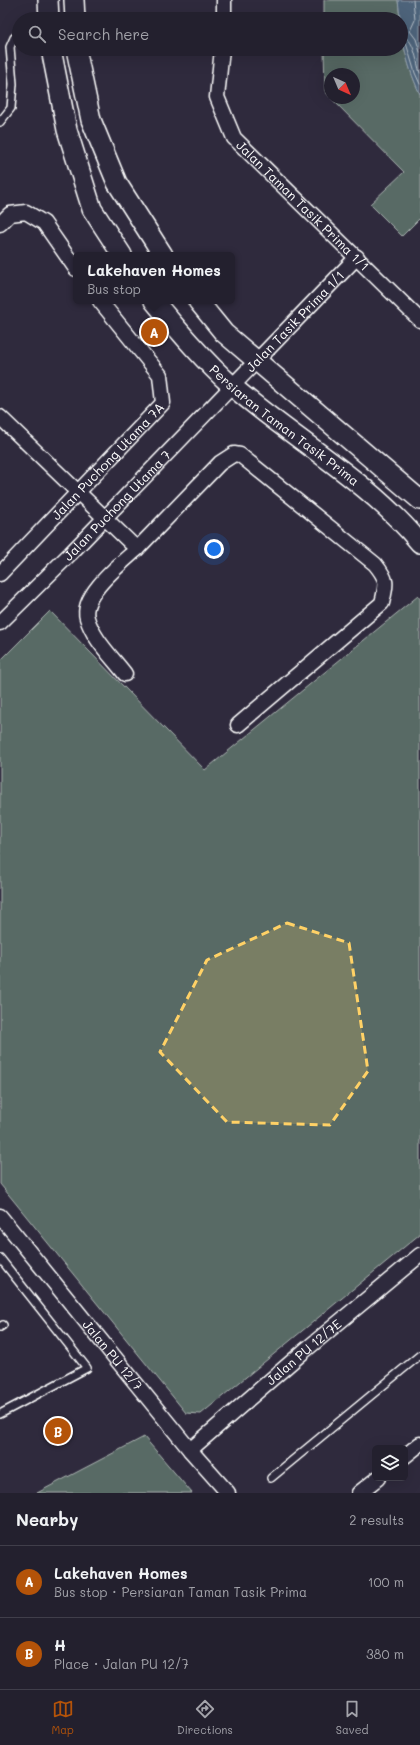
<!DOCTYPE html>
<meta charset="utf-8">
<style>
:root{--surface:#23202e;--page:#2f2d3a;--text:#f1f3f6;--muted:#a3a3aa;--line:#403e4a;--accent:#b45309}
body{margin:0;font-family:Mali,sans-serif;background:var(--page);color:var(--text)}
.controls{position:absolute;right:12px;bottom:12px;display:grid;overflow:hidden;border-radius:6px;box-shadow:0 4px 16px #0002}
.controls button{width:36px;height:36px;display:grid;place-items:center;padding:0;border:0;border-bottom:1px solid var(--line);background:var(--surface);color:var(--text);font:20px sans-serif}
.compass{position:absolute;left:324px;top:68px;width:36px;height:36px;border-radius:50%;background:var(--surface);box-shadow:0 4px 16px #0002;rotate:136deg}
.you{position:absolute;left:214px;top:549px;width:14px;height:14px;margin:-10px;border:3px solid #fff;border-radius:50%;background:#1a73e8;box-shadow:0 0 0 6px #1a73e833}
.badge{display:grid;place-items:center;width:26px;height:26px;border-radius:50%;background:var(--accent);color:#fff;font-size:13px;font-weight:700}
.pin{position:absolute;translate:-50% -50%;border:2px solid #fff;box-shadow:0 1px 4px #0006}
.popup{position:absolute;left:73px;top:252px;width:162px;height:52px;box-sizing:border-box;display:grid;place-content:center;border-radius:6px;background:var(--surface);filter:drop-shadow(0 1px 3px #0005);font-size:13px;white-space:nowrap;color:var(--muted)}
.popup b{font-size:15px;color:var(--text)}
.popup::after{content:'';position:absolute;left:50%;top:100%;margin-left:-8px;border:8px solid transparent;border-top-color:var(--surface)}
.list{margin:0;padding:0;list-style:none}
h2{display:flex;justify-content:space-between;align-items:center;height:52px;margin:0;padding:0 16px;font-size:17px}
h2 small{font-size:13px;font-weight:400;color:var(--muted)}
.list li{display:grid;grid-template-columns:26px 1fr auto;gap:12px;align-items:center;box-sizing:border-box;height:72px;padding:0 16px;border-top:1px solid var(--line)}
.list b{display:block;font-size:15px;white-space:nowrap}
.list p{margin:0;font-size:13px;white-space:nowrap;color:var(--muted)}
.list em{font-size:13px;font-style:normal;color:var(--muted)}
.icon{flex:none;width:22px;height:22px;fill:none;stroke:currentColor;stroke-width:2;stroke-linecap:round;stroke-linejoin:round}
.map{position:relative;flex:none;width:420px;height:1493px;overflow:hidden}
.search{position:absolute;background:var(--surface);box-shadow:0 4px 16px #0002;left:12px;right:12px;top:12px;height:44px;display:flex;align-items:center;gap:10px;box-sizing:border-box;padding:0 14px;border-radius:22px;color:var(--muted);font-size:15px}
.sheet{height:196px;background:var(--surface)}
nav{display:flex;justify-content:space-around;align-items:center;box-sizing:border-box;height:56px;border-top:1px solid var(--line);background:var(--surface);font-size:11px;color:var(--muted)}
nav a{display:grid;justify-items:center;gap:2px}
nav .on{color:var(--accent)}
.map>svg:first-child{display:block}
.green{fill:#586b65;stroke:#acb5b2}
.water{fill:#4e647a;stroke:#95a2af}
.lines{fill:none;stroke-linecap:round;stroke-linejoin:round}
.shore{stroke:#b8c1ca;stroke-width:1}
.lane-casing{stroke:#fff;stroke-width:10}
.street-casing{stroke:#fff;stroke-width:17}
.secondary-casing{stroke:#fff;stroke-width:22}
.lane{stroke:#2f2a3d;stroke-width:7}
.street{stroke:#2f2a3d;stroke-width:14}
.secondary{stroke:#2f2a3d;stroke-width:19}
.marked{fill:#ffd166;fill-opacity:0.2;stroke:#ffd166;stroke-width:3;stroke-dasharray:8 5;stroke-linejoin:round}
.labels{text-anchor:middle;stroke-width:3;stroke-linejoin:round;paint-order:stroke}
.street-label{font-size:13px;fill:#fff;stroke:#2f2a3d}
</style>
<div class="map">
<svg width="420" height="1493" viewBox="0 0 420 1493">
<rect width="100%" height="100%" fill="#2f2a3d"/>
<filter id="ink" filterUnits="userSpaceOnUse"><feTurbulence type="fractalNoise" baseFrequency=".025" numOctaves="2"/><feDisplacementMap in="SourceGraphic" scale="8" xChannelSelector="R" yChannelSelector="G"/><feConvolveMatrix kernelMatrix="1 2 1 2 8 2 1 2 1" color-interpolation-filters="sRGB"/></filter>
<g filter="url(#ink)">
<g class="green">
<path d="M324,0H398L400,19H324Z"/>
<path d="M401,28C404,52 410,72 420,94V218L402,236L370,204L404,172L331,98H354V74H330V97L325,91L324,49H401Z"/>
<path d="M418,596L420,599V1234L201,1414L186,1413L0,1184V661L50,611L205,770Z"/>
<path d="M144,1437L192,1493H37Z"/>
</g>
<path class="water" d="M398,0H420V94C404,60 402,35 398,0Z"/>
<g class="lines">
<g class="shore">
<path d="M413,0L415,20L410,31L416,39L420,52"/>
<path d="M401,36C415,37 416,62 420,73"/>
<path d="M401,41L406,43L415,73L420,84"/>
</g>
<defs>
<g id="lane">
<path d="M0,122L11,108L13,84L10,47L14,38L19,34"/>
<path d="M0,1258L87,1368L0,1414"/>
<path d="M0,1327L3,1325"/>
<path d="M271,1478L420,1355"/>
</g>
<g id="street">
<path d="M224,19V0"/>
<path id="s1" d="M222,49L217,97L234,138L420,320"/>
<path d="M0,224L10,214L26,212L44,223L76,269"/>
<path d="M0,417L137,549L220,463L234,454L240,455L375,564C388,580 387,583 382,603L238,725"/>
<path id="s2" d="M0,574L163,403L160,375L100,301"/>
<path id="s3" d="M0,623L70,554L357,257"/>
<path d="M125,674C112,657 93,639 87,618C80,595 122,563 137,549"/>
<path id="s4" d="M0,1216L190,1450L228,1493"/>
<path id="s5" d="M190,1450L303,1352L420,1255"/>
<path d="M405,1456L420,1444"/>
<path d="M359,1493L378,1478"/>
</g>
<g id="secondary">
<path d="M48,0L49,19"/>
<path d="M74,0L75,19"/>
<path d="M51,49L67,130L92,209L122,255"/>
<path d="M76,49L91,120L117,183L163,255"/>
<path id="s6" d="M154,301C179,331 203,360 232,386C293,439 368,480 420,543"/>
<path d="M198,301L224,333L420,500"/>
</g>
</defs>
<use href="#lane" class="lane-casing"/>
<use href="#street" class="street-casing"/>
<use href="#secondary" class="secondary-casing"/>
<use href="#lane" class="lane"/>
<use href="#street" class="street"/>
<use href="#secondary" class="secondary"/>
</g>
</g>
<path class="marked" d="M287,923L349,943L368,1071L330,1125L227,1122L160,1052L207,960Z"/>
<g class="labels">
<g class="street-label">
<text dy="5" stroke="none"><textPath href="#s1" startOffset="189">Jalan Taman Tasik Prima 1/1</textPath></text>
<text dy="5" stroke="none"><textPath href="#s3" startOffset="422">Jalan Tasik Prima 1/1</textPath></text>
<text dy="5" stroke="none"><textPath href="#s6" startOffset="181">Persiaran Taman Tasik Prima</textPath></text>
<text dy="5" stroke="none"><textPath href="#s2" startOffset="156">Jalan Puchong Utama 7A</textPath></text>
<text dy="5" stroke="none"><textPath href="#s3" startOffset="166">Jalan Puchong Utama 7</textPath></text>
<text dy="5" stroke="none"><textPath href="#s5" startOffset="150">Jalan PU 12/7E</textPath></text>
<text dy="5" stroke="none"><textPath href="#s4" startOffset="179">Jalan PU 12/7</textPath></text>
</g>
</g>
</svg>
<div class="controls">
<button><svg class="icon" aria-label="layers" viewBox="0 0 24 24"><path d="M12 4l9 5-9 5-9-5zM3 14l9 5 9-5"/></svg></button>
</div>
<svg class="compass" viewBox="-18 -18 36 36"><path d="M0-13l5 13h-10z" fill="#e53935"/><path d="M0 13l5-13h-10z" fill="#a3a3aa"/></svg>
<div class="you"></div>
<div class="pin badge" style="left:154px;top:332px">A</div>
<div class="popup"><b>Lakehaven Homes</b>Bus stop</div>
<div class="pin badge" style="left:58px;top:1431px">B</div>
<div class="search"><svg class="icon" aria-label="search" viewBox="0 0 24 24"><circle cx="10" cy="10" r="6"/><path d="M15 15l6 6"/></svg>Search here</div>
</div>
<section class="sheet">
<h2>Nearby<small>2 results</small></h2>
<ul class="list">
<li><span class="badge">A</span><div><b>Lakehaven Homes</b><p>Bus stop · Persiaran Taman Tasik Prima</p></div><em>100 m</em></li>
<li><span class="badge">B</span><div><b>H</b><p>Place · Jalan PU 12/7</p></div><em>380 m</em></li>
</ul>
</section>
<nav>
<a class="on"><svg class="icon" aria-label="map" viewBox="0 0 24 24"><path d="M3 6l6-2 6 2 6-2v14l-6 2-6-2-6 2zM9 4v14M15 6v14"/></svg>Map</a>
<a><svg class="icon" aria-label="directions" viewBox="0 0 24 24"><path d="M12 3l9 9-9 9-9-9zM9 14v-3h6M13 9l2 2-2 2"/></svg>Directions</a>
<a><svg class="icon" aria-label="saved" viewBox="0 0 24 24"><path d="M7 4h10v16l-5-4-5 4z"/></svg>Saved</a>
</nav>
